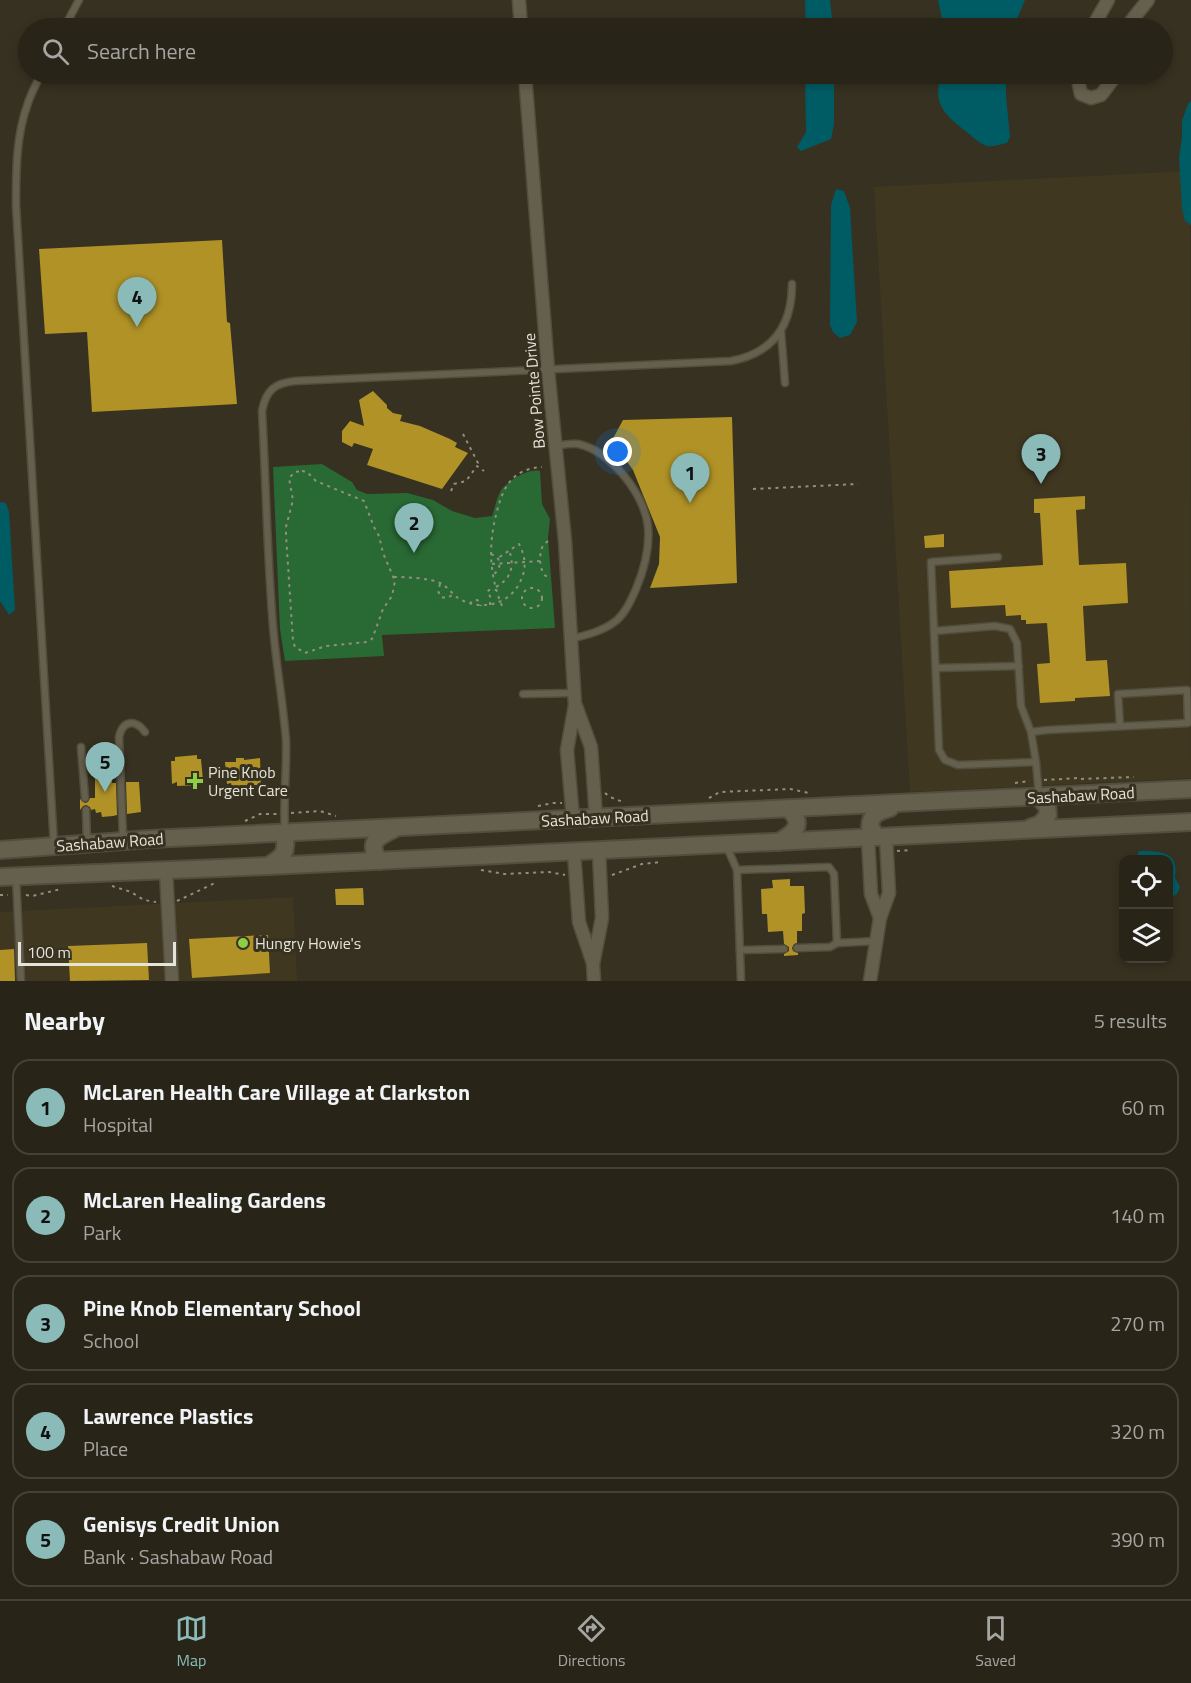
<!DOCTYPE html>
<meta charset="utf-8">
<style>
:root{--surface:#282518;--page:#343125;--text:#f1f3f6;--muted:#a5a5a2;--line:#444237;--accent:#8bbbb9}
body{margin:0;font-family:"Titillium Web",sans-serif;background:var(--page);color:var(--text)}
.controls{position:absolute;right:18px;bottom:18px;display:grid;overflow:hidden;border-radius:12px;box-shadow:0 3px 9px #0003}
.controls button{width:54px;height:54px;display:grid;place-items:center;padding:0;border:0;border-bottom:2px solid var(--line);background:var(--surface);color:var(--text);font:30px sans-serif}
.scale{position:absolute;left:18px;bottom:15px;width:158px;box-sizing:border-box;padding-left:6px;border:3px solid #e6e3d8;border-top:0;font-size:16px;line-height:21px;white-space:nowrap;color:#e6e3d8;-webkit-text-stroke:4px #363120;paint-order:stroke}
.you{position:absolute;left:618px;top:452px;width:21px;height:21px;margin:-15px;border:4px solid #fff;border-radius:50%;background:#1a73e8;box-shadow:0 0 0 9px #1a73e833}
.badge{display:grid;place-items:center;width:39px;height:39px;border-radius:50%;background:var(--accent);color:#111;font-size:20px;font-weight:700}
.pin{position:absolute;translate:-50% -50px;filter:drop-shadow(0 2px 3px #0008)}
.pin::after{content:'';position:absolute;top:32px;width:21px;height:18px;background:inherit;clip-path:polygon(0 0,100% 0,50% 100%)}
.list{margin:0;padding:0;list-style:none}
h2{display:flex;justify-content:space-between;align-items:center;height:78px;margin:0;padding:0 24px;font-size:26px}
h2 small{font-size:20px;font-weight:400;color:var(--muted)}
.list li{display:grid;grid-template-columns:39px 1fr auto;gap:18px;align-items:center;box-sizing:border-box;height:96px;margin:0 12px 12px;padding:0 12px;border:2px solid var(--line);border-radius:18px}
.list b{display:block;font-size:22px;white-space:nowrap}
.list p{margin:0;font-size:20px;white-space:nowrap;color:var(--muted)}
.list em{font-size:20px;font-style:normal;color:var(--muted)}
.icon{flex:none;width:33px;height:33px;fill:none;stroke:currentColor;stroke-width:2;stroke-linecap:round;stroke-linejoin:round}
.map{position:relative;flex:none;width:1191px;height:981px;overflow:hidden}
.search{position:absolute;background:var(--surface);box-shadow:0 3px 9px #0003;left:18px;right:18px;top:18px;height:66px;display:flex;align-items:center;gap:15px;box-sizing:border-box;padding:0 21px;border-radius:33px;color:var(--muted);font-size:22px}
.sheet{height:618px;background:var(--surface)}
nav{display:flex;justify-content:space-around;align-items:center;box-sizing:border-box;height:84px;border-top:2px solid var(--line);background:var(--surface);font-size:16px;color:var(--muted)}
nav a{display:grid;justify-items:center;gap:3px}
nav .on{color:var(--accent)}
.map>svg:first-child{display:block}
.built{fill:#3f3720}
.green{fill:#296934}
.water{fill:#005c64}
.building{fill:#b09227}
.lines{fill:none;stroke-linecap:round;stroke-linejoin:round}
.lane-casing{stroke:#524e3f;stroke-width:9}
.street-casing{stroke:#524e3f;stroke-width:15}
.secondary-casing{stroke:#524e3f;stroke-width:20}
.path{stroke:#928e80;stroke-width:2;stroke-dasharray:3 4.5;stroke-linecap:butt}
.lane{stroke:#655f4d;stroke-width:6}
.street{stroke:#655f4d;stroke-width:12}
.secondary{stroke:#655f4d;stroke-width:16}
.poi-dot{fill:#8cce45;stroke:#363120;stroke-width:2}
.labels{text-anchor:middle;stroke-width:6;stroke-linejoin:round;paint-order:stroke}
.street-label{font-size:16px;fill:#e6e3d8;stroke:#363120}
.poi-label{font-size:16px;fill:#e6e3d8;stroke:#363120;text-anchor:start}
</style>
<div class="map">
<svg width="1191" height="981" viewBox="0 0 1191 981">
<rect width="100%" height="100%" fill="#363120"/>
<g class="built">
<path d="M1190,171L1191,778L910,792L874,187Z"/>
<path d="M293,897L297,981H0V912Z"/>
</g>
<path class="green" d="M322,464L352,482L357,490L367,494L407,493L433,500L452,511L475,518L492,516C495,508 497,496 502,489C509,480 529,468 540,471L542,504L550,519L548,538L555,628L382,635L384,656L285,661L280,629L273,467Z"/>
<g class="water">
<path d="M805,0H830L833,28H806Z"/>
<path d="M938,0H1025L1013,28H944Z"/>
<path d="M805,74H834V124L831,139L801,151L797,147L806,132Z"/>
<path d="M941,74H1006V96L1010,137L1007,143C1001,144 994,147 988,146C981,145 974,138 968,133C945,115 932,105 941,74Z"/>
<path d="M1191,101V225L1185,221L1182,209L1179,157L1182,137V121L1188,104Z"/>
<path d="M836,189L844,191L850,208L857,322L850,335L840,338L833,332L830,325L831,205Z"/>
<path d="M0,502L6,503L9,512L15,610L9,615L0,601Z"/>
<path d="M1139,851C1160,851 1180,851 1175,878L1180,887L1177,894L1169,898L1168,860L1136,859Z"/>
</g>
<g class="building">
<path d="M222,240L227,322L230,323L237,404L92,412L87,332L45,334L39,249Z"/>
<path d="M373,391L387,405V408L393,413L402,415L400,421L420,426L450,439L457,443L455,447L468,453L442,489L367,465L373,449L354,443L352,447L342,442V431L350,421L364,426L359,400Z"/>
<path d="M732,417L737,583L650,588L659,564L660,537L633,470L623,456L610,444L623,420Z"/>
<path d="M1085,496V509L1076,510L1079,565L1126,563L1128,603L1083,606L1086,661L1107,660L1110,696L1075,698V701L1040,703L1037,664L1050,663L1047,623L1026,624V620H1021V615L1006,616L1005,605L951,608L949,571L1043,565L1040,513H1034V499Z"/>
<path d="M944,534V547L925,548L924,536Z"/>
<path d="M197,755V759H201L203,780H199V785L177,786V782L172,784L171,761H175V757Z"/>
<path d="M236,758H244V760L260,758L261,785L241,786V788L232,787L231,783L227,784L225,762H236Z"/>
<path d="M101,771H111L112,783H116L117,815L113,816L102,817L101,812L96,813L95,809L91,810L90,807L86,805L83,806L80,810V799L85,803L88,802L90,798H95V774H101Z"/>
<path d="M126,782H139L141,812L127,814Z"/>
<path d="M790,879V886H804L805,913L802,914V931H797V943L794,944L792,948L793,951L798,953V955L784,956V954L789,951V947L784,944L783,931L768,932L767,914H762L761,889L773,888L772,880Z"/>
<path d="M363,888L364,905H336L335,889Z"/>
<path d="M268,935L270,973L192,978L189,939Z"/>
<path d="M147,943L149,980L70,981L68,946Z"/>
<path d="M14,949L15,981H0V950Z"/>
</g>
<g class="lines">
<defs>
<g id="lane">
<path d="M64,28L79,0"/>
<path d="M41,74C37,83 31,93 28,103C16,135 16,171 16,205L54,845"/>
<path d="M781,331L785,383"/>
<path d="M555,446C562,445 571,443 578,444C611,451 645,495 648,527C650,549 644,570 636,589C631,600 626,612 617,620C604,631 586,635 571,639"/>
<path d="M998,557L931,562L934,631L995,626L1010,629L1017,643L1021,706L1031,732L1036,762L1039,796"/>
<path d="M934,631L939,750L945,760L958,765L1036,762"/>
<path d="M936,668L1019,666"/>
<path d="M523,694L574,693"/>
<path d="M1031,732L1047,730L1188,723L1187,690L1118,694L1120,726"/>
<path d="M81,747L85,798"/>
<path d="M86,810L87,842"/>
<path d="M285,832C283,801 287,771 286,740C283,702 276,664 273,626C267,555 266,482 262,411C266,390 275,383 295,381L731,361C773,353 792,326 792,284"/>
<path d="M123,838L119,737C123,720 135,719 145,732"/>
<path d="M726,845L737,870L741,981"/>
<path d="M737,870L829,867L834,874L837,943L877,941"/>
<path d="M16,877L21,981"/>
<path d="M797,948L830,947L837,943"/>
<path d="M740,950L784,949"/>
</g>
<g id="street">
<path d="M519,0L521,28"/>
<path d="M1092,28L1108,0"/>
<path d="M1129,28L1132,20L1148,0"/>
<path d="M525,74L548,370L565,541L575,705L567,750L573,819"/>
<path d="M1079,74V85L1081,94L1091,98L1101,95L1117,74"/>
<path d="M576,706L591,747L596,818"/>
<path d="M868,838L871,894L880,918"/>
<path d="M574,852L579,922L593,963"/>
<path d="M166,871L172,981"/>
<path d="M594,981L593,964L602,918L599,851"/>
<path d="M870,981L880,918L889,893L886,837"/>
</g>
<g id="secondary">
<path d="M1030,828L1041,824L1048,815L1047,806L1039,797"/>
<path d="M877,837L870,827C870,814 879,811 890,808"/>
<path d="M779,842C794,833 805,825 789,809"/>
<path d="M0,850L150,839L1191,789"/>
<path d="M379,861C367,842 377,837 394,829"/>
<path d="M268,866C286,855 286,853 285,833"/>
<path d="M0,877L268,866L1191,822"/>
</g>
</defs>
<use href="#lane" class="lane-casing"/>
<use href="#street" class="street-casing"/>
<use href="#secondary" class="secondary-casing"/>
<g class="path">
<path d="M463,434L478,463L477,466"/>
<path d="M302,471L307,472L316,481L364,501L374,527L379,536L383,553L395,581L392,596L383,609L374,634L372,639L366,642L326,646L305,653L295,647L293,641L286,535V527L293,500L289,478L295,472Z"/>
<path d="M753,489L858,484"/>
<path d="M451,491L454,484L466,481L477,466L484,471"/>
<path d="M548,541L543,545C539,555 539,565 544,575L551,578"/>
<path d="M491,554L497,557C502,564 499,570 493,575"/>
<path d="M492,564L540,561"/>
<path d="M394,577C406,577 429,578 440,583C447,586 452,594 458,598C479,611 507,606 519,584C527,570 526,557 519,544L498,558"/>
<path d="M440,584L438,591L441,597L447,598L454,594"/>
<path d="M496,587C511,579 515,566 509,550"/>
<circle cx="532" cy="598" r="10"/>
<path d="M470,604L472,601L477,600L479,601L481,606"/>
<path d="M490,605V596L487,592L489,590H497"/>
<path d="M502,606C489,574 488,545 497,511C504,485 513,469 542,467"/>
<path d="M1044,780L1079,778L1080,779L1134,777"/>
<path d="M1015,783L1030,781"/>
<path d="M605,793L610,797L623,802"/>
<path d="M709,798L720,792L790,789L809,793"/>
<path d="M538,806L553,803H562"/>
<path d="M291,813L320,811L336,816"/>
<path d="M245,821L260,814H277"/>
<path d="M897,851L910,850"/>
<path d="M481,870L504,874L549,872L565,875"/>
<path d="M612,875L642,864L661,862"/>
<path d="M112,886L131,892L144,900L156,902"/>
<path d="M0,895H8"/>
<path d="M26,895L32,896L61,889"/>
<path d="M177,901L215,883"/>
</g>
<use href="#lane" class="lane"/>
<use href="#street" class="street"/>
<use href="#secondary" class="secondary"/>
</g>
<g class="poi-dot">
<path d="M192 772h6v6h6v6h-6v6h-6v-6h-6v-6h6z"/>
<circle cx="243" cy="943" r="6"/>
</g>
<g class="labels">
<g class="street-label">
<text transform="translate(534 391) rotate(-95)" y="6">Bow Pointe Drive</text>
<text transform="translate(1081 795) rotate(-3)" y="6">Sashabaw Road</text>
<text transform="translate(595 818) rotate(-3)" y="6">Sashabaw Road</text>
<text transform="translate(110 842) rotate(-4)" y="6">Sashabaw Road</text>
</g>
<g class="poi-label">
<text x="208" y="778">Pine Knob<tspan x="208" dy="18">Urgent Care</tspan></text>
<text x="255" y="949">Hungry Howie's</text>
</g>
</g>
</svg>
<div class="controls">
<button><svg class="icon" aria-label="locate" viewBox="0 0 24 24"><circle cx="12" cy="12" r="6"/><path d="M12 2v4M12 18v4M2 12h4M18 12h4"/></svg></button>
<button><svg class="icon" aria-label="layers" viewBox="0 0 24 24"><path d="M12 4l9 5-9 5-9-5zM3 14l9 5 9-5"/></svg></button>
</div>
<div class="scale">100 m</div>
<div class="you"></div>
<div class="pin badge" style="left:690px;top:503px">1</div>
<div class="pin badge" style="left:414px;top:553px">2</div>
<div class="pin badge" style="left:1041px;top:484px">3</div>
<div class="pin badge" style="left:137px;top:327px">4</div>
<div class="pin badge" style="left:105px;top:792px">5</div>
<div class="search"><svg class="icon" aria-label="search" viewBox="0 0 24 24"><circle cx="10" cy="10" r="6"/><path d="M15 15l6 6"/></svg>Search here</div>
</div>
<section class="sheet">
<h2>Nearby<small>5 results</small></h2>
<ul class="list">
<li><span class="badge">1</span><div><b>McLaren Health Care Village at Clarkston</b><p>Hospital</p></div><em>60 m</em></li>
<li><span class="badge">2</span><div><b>McLaren Healing Gardens</b><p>Park</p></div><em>140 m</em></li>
<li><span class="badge">3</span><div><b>Pine Knob Elementary School</b><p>School</p></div><em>270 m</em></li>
<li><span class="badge">4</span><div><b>Lawrence Plastics</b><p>Place</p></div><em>320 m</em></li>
<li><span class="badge">5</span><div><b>Genisys Credit Union</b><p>Bank · Sashabaw Road</p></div><em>390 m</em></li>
</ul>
</section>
<nav>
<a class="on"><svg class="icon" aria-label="map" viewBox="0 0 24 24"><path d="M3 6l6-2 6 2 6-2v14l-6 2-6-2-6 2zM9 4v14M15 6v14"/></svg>Map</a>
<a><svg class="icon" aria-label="directions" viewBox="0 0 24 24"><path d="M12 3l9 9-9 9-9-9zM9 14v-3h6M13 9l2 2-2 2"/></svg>Directions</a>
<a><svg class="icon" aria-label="saved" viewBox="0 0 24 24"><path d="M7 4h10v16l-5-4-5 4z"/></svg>Saved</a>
</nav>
